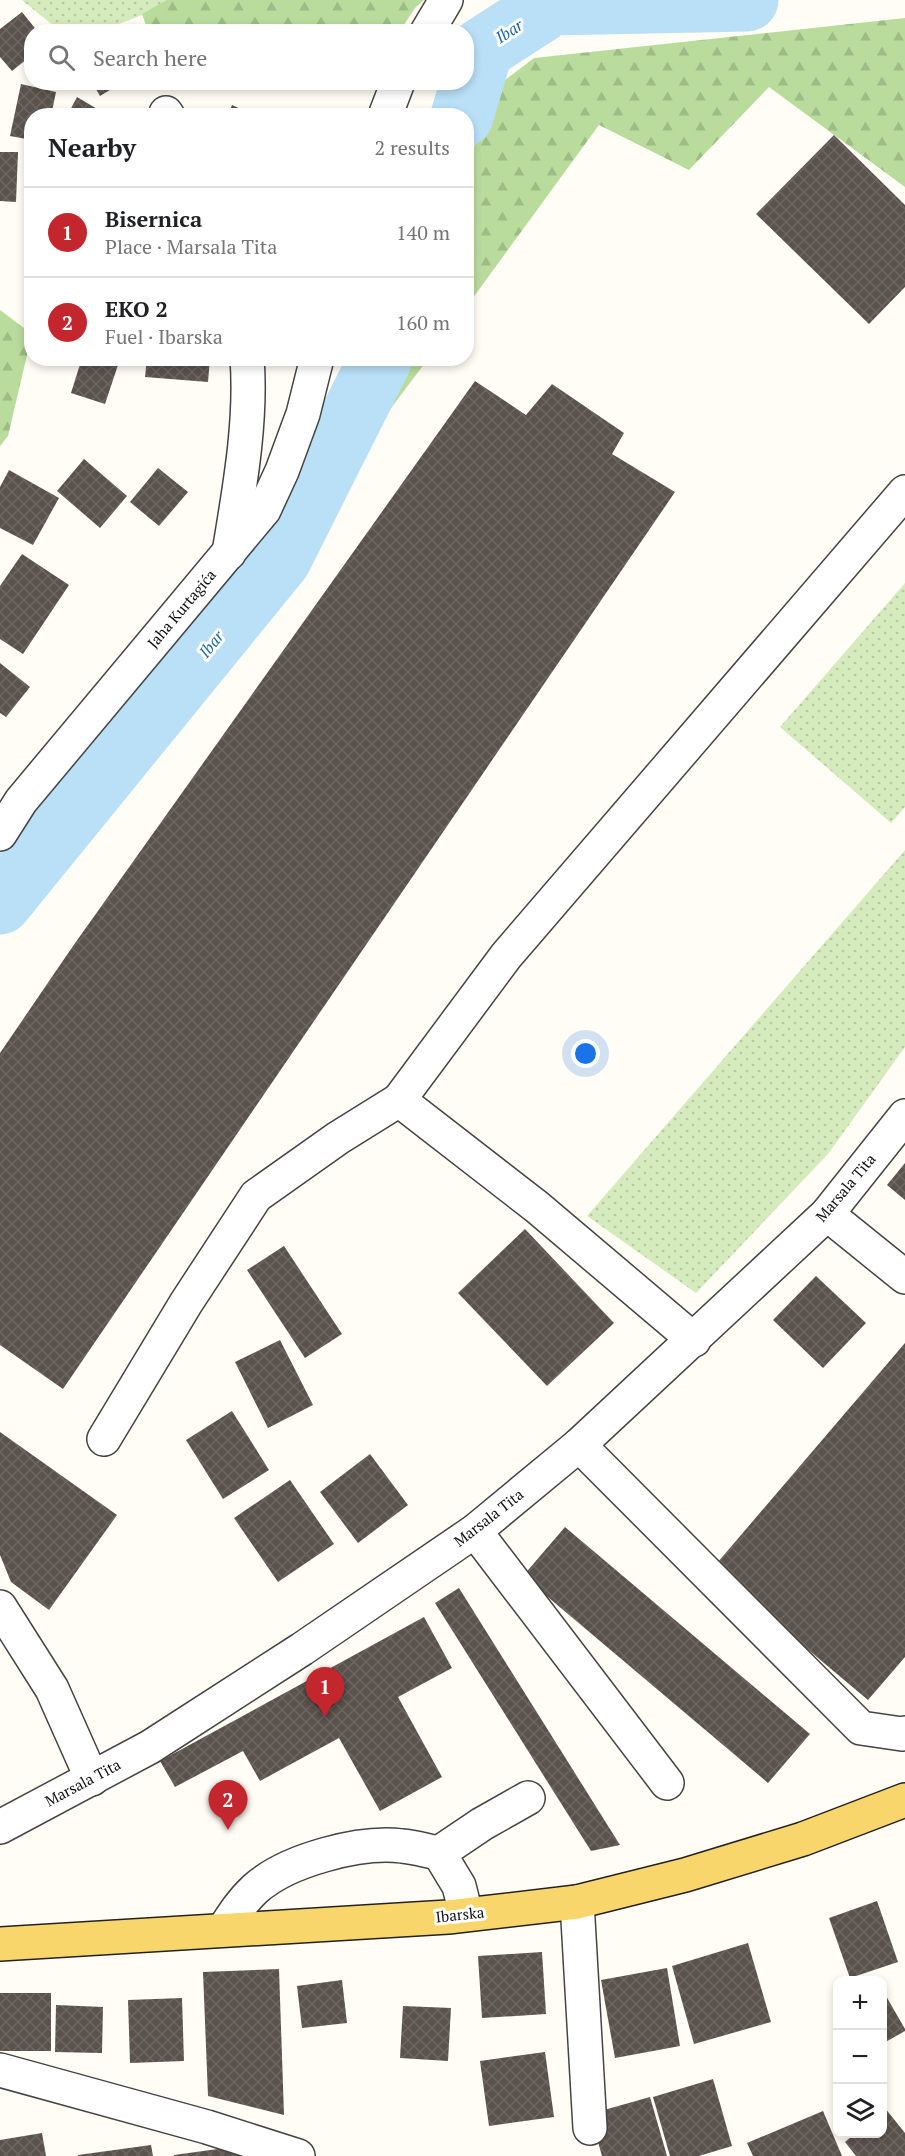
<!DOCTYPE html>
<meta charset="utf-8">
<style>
:root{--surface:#fff;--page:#f2f2f2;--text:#202124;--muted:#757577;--line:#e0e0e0;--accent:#c4262e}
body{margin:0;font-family:"PT Serif",serif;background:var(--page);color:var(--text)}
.controls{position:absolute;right:18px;bottom:18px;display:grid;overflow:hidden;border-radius:12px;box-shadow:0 3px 9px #0003}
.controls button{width:54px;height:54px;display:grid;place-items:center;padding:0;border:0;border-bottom:2px solid var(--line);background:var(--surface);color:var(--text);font:30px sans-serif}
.you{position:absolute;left:586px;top:1054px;width:21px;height:21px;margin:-15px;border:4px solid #fff;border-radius:50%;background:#1a73e8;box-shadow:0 0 0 9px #1a73e833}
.badge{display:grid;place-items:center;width:39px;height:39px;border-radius:50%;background:var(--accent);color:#fff;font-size:20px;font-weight:700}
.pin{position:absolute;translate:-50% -50px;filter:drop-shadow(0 2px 3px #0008)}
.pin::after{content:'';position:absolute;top:32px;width:21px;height:18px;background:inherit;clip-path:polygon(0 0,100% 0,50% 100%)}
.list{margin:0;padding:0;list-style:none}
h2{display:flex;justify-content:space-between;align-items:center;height:78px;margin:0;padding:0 24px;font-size:26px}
h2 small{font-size:20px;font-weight:400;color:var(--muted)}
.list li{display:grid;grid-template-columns:39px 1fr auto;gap:18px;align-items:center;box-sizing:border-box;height:90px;padding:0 24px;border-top:2px solid var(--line)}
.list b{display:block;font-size:22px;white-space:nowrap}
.list p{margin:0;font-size:20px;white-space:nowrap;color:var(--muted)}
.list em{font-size:20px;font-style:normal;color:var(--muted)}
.icon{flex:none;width:33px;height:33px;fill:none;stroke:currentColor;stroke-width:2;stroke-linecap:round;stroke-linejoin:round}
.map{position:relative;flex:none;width:905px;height:2156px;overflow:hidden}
.search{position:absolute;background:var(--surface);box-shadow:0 3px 9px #0003;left:24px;top:24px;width:450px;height:66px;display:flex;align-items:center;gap:15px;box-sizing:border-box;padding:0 21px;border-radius:24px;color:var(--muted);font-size:22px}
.panel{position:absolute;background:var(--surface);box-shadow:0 3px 9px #0003;left:24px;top:108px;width:450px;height:258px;border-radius:24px}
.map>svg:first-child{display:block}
.grass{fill:url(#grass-dots)}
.forest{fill:url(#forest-firs)}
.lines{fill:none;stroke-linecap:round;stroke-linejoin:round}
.river{stroke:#b9e0f7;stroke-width:63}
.building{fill:url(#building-cross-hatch)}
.minor-casing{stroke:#444;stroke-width:36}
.major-casing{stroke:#222;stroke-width:36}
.minor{stroke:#fff;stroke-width:33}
.major{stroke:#f9d66b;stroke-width:33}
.labels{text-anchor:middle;stroke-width:6;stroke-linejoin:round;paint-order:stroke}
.street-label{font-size:15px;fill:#111;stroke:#fff}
.water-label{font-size:16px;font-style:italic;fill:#1768a6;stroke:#fff}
</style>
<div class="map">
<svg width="905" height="2156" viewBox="0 0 905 2156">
<defs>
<pattern id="grass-dots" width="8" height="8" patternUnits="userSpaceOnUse" patternTransform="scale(1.5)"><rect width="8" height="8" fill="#d5ebbd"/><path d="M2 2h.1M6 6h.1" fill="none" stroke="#b6c8a1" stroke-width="1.8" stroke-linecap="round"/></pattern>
<pattern id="forest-firs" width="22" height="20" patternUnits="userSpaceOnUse" patternTransform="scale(1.5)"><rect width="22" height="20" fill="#b9dc9c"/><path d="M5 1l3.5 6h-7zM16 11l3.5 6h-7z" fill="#9ebc85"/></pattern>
<pattern id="building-cross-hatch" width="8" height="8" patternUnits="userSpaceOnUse" patternTransform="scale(1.5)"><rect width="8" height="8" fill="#5a524d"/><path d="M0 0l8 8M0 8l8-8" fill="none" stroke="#6d6662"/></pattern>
</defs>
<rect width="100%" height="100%" fill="#fffdf5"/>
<g class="grass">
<path d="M22,0H169L142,15L98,32L60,31Z"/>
<path d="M905,583V807L891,823L780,727Z"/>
<path d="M905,850V1047L828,1154L696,1293L587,1216Z"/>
</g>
<g class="forest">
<path d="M167,0H424L415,8L400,31H148L142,14Z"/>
<path d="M905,18V187L769,87L689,170L599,125L467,306V169L493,89L534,58Z"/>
<path d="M0,310L32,334L8,436L0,446Z"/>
<path d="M403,359H428L382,420Z"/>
</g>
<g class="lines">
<g class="river">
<path d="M462,116L482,49L552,4L747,0"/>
<path d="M0,903L280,559L381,358"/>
</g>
</g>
<g class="building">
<path d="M22,12L38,32H32V55L12,71L0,57V29Z"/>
<path d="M92,82H123L100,96Z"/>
<path d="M21,84L56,92L51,116H32V140L10,136Z"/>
<path d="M77,97L109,116H67Z"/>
<path d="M232,105L256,116H228Z"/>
<path d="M834,135L905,205V287L869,324L756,214Z"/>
<path d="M0,152H18L16,202L0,201Z"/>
<path d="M82,358H97L118,365L105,404L71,393Z"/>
<path d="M147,358H210L208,382L145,377Z"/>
<path d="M475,381L526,415L552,384L624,433L612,454L675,492L63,1389L0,1345V1053L73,946Z"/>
<path d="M84,459L127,496L100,528L57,491Z"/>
<path d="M158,468L188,492L159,526L130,502Z"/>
<path d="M9,470L59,498L33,545L0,528V487Z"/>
<path d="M22,554L69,585L23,654L0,639V586Z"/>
<path d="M0,663L30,687L6,717L0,713Z"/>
<path d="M905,1163V1200L887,1185Z"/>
<path d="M525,1229L614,1323L547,1386L458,1293Z"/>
<path d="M284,1246L342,1334L305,1358L247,1270Z"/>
<path d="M816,1276L866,1323L823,1368L773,1320Z"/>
<path d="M280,1340L313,1405L268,1428L235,1362Z"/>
<path d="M905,1343V1657L868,1700L712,1569Z"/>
<path d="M232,1411L269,1470L223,1499L186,1440Z"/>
<path d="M0,1432L117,1515L49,1610L11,1582L0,1555Z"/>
<path d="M370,1454L408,1505L358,1543L320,1492Z"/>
<path d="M290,1480L334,1544L278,1582L234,1518Z"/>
<path d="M565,1527L810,1734L768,1783L523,1576Z"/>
<path d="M459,1588L620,1845L591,1851L435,1603Z"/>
<path d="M424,1617L452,1668L398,1697L442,1777L380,1811L339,1738L260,1781L243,1751L175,1787L160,1761Z"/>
<path d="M877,1901L898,1962L850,1978L829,1918Z"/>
<path d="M748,1943L771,2022L694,2044L672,1966Z"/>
<path d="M542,1952L546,2014L482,2018L478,1956Z"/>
<path d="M667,1968L680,2046L615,2058L601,1980Z"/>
<path d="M279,1969L284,2115L208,2096L203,1972Z"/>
<path d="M342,1980L347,2023L302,2028L297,1986Z"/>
<path d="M882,1989L905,2029V2031L882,2044Z"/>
<rect x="0" y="1993" width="51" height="58"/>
<path d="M182,1998L184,2061L130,2063L128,2000Z"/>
<path d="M56,2005L103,2007L102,2053L55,2052Z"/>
<path d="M403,2006L451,2008L448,2061L400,2058Z"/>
<path d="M545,2052L554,2117L489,2126L480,2061Z"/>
<path d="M713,2079L732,2146L699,2156H670L653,2097Z"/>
<path d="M650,2097L667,2156H602L590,2114Z"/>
<path d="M885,2108L905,2133V2156H856L845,2142L854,2134H882V2111Z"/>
<path d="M823,2111L842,2156H753L747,2143Z"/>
<path d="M42,2133L46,2156H0V2140Z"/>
<path d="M151,2145L153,2156H78V2155Z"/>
<path d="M247,2145L248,2156H174V2155Z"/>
</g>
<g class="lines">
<defs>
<g id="minor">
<path d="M427,32L446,0"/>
<path d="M166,113L168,116"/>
<path d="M385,116L398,82"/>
<path d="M229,553C239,491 252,422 247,358"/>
<path d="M0,834L21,801L264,510L282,471L303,414L317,358"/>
<path d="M827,1214L905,1277"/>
<path d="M694,1340L537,1207L399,1100L506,956L905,492"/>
<path d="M104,1439L186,1303L256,1196L338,1138L399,1100"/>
<path d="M579,1445L861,1728L902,1734L905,1733"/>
<path d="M475,1531L667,1783"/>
<path d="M0,1607L52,1689L92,1779"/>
<path d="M0,1827L150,1747L302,1649L475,1531L579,1445L827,1214L905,1116"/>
<path d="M439,1853L482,1824L528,1798"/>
<path d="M577,1902L590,2128"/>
<path d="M224,1929C233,1915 242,1901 255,1889C287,1860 360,1841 402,1846C415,1847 427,1851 439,1853L459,1886L466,1914"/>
<path d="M0,2070L207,2127L298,2156"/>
</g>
<path id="major" d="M0,1944L448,1917L577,1902L685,1875L803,1839L905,1800"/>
</defs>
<use href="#minor" class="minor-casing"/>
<use href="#major" class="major-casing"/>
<use href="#minor" class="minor"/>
<use href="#major" class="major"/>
</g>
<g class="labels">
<g class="street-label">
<text transform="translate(182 609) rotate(-50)" y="5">Jaha Kurtagića</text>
<text transform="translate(846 1188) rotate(-50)" y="5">Marsala Tita</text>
<text transform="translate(489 1518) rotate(-38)" y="5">Marsala Tita</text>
<text transform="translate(83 1783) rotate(-28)" y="5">Marsala Tita</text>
<text transform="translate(460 1915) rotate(-6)" y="5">Ibarska</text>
</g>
<g class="water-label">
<text transform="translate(509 31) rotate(-33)" y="6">Ibar</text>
<text transform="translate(211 644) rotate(-51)" y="6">Ibar</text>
</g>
</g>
</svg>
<div class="controls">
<button>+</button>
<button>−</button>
<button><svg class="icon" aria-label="layers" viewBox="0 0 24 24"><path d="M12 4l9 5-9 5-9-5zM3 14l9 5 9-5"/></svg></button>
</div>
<div class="you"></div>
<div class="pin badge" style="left:325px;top:1717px">1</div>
<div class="pin badge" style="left:228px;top:1830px">2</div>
<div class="search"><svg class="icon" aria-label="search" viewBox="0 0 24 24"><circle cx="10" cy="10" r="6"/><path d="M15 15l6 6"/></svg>Search here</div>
<section class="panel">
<h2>Nearby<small>2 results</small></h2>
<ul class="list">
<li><span class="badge">1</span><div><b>Bisernica</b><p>Place · Marsala Tita</p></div><em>140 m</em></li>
<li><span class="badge">2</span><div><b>EKO 2</b><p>Fuel · Ibarska</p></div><em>160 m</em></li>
</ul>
</section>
</div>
